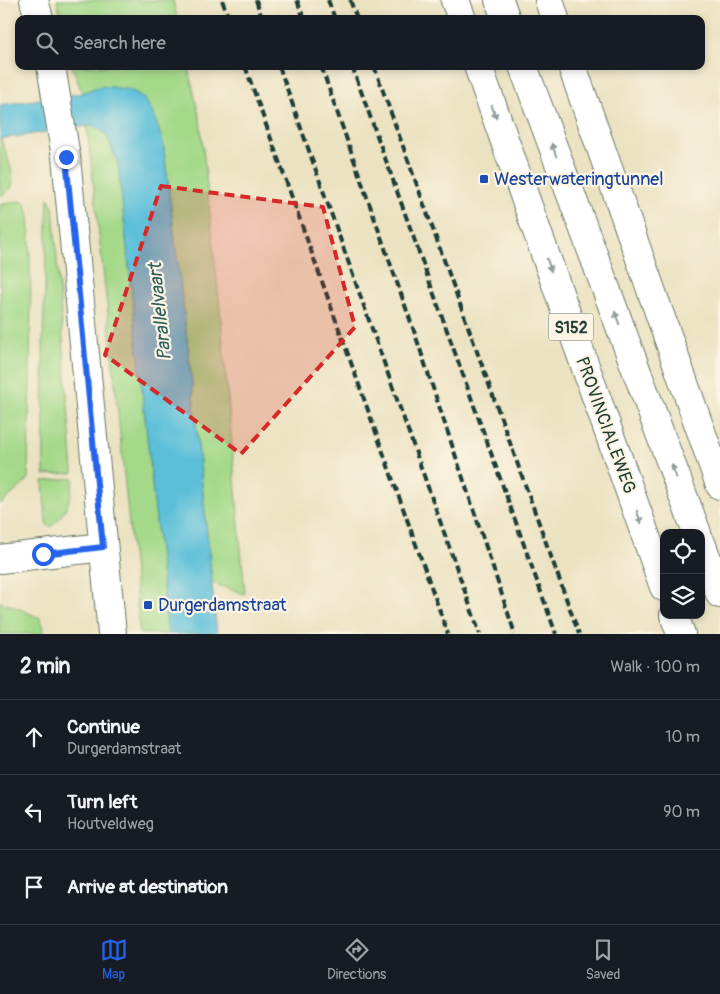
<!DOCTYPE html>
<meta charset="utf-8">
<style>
:root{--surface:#171b24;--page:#242831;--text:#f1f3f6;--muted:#9ea1a6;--line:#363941;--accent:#2563eb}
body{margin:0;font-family:Pangolin,sans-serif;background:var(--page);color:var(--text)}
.controls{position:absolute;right:15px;bottom:15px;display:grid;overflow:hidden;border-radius:10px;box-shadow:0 2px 8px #0003}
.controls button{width:45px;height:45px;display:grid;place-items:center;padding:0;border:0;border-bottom:1px solid var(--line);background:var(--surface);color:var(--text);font:25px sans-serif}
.stop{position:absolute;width:15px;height:15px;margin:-11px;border:4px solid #2563eb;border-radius:50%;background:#fff}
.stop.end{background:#2563eb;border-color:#fff;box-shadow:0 1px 5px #0008}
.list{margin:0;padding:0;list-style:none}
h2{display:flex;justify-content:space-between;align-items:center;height:65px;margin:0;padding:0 20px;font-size:21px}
h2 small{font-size:16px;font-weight:400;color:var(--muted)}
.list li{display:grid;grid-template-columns:32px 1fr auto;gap:15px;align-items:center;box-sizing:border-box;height:75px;padding:0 20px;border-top:1px solid var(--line)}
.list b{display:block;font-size:19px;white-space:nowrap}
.list p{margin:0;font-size:16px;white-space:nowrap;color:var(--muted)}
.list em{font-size:16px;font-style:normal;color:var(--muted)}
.icon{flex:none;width:28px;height:28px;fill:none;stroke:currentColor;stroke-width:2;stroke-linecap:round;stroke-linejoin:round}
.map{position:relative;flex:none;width:720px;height:634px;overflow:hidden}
.search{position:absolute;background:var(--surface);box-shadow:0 2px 8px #0003;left:15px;right:15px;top:15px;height:55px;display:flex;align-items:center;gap:12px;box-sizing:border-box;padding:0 18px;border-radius:10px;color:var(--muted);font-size:19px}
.sheet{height:290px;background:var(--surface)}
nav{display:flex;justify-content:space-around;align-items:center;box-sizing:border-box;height:70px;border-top:1px solid var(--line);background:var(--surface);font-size:14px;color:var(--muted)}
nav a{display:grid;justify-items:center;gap:2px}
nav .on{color:var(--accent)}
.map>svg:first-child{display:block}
.green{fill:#a4d989;stroke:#628b5e}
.water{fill:#5bbfd9;stroke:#3d7e86}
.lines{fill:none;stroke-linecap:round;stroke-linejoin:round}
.minor-casing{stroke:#667765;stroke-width:30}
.major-casing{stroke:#667765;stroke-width:30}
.minor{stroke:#fff;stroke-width:28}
.major{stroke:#fff;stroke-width:28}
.rail{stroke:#1f3d34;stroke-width:4;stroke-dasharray:8 4;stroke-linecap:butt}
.oneway{fill:#8f9e9a}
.route{stroke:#2563eb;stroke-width:6}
.marked{fill:#d62828;fill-opacity:0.2;stroke:#d62828;stroke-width:4;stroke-dasharray:10 6;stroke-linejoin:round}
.transit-dot{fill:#1a4fb4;stroke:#fcf5e5;stroke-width:2}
.labels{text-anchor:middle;stroke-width:4.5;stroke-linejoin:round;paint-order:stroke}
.shield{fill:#fcf5e5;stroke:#617469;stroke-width:1}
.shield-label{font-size:16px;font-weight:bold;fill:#1f3d34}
.transit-label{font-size:18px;fill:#164399;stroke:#fcf5e5;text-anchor:start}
.street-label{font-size:18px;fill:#1f3d34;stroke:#fcf5e5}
.water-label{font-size:19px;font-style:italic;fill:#2e5e5d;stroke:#fcf5e5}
</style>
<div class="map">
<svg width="720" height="634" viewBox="0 0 720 634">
<rect width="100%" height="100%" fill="#fcf5e5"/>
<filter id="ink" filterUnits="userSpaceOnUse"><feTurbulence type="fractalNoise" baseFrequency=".02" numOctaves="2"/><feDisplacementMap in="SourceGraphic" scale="10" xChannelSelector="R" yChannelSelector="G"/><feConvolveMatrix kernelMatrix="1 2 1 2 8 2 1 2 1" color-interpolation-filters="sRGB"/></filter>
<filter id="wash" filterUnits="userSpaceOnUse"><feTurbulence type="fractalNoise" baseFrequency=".0096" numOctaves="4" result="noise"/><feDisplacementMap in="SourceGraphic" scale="20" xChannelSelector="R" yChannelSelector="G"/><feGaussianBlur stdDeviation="1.12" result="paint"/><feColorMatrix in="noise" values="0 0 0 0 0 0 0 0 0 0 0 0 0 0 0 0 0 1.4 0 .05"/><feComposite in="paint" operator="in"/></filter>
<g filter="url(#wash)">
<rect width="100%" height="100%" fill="#ebe2c1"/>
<g class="green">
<path d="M57,0H173L177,19H61Z"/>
<path d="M72,66H188L200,120L220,309L245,594L212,583L190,364L163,142L100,86L82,93Z"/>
<path d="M93,125L106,134L118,163L168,634H140L108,314L87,127Z"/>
<path d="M1,138C4,150 16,175 12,186C10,191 5,193 0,196V139Z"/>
<path d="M48,198L53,206L73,473L44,475L43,338Z"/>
<path d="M19,201L25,203C32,216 29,240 30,256C32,330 29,404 28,478L26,482L0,505V205Z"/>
<path d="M74,478C71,497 66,516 50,527L46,524L43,481Z"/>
<path d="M0,602L18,608L40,618L44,634H0Z"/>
</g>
<path class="water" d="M100,86C110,87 130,88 138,94C153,104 157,126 163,142L190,364L217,634H168L118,163L106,134L93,125L0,139V105L82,93Z"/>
</g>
<g filter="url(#ink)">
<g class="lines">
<defs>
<g id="minor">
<path d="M34,0L39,19"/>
<path d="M549,0L555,19"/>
<path d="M51,66L66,157L112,634"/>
<path d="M572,66L720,485"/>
<path d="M0,559L103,547"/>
</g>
<g id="major">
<path d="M455,0L462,19"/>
<path d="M499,0L506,19"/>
<path d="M478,66L664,587"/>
<path d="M523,66L697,533"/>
<path d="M701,543L720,594"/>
<path d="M674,615L681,634"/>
</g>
</defs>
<use href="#minor" class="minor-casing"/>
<use href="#major" class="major-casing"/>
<use href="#minor" class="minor"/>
<use href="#major" class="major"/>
<g class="rail">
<path d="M222,0L229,19"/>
<path d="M256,0L262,19"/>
<path d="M297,0L304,19"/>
<path d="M328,0L335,19"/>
<path d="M350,0L357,19"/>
<path d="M245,66L448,634"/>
<path d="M279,66L480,634"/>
<path d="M321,66L414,331L515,634"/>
<path d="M352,66L556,634"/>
<path d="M374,66L579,634"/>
</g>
</g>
<defs><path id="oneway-solid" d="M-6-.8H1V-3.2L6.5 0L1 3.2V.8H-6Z" transform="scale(1.25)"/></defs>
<g class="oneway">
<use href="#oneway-solid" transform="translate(494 112) rotate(70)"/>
<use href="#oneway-solid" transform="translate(554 150) rotate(-110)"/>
<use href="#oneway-solid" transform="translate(549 265) rotate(70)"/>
<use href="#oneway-solid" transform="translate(617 318) rotate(-110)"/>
<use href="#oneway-solid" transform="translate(674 471) rotate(-110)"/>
<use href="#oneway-solid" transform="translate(639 517) rotate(70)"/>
</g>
</g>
<g class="lines" filter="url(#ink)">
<path class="route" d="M43,554L103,547L66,157"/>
</g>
<path class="marked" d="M161,186L323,207L355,327L241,454L105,355Z"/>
<g class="transit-dot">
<rect x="479" y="174" width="10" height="10" rx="2.5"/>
<rect x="143" y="600" width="10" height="10" rx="2.5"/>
</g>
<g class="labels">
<rect class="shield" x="548.5" y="313.5" width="45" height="27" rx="4"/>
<g class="shield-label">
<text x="571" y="333">S152</text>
</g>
<g class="transit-label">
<text x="494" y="185">Westerwateringtunnel</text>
<text x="158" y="611">Durgerdamstraat</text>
</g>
<g class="street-label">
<text transform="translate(606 425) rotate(70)" y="6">PROVINCIALEWEG</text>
</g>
<g class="water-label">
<text transform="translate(159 312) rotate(-96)" y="7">Parallelvaart</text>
</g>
</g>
</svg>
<div class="controls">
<button><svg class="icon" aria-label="locate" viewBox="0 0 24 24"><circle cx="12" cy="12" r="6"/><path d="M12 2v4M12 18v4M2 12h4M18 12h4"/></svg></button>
<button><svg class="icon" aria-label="layers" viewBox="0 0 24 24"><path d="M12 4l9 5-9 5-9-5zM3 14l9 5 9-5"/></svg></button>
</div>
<div class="stop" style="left:43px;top:554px"></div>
<div class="stop end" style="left:66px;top:157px"></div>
<div class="search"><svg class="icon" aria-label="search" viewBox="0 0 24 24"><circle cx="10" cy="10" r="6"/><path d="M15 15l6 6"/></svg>Search here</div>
</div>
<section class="sheet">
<h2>2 min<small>Walk · 100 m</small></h2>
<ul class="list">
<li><svg class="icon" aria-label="ahead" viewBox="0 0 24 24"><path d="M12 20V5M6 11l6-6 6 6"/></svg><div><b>Continue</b><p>Durgerdamstraat</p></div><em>10 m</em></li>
<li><svg class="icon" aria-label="left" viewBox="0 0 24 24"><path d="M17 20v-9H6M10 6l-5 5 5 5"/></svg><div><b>Turn left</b><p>Houtveldweg</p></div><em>90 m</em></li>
<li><svg class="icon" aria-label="arrive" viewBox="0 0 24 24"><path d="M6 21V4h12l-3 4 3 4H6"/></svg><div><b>Arrive at destination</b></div></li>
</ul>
</section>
<nav>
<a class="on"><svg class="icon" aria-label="map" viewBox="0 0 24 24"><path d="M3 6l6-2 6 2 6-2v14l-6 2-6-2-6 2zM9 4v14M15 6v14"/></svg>Map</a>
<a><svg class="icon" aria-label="directions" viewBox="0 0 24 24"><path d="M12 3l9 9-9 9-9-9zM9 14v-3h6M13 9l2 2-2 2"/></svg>Directions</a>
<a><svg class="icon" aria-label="saved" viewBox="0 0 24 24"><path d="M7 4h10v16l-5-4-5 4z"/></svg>Saved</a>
</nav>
